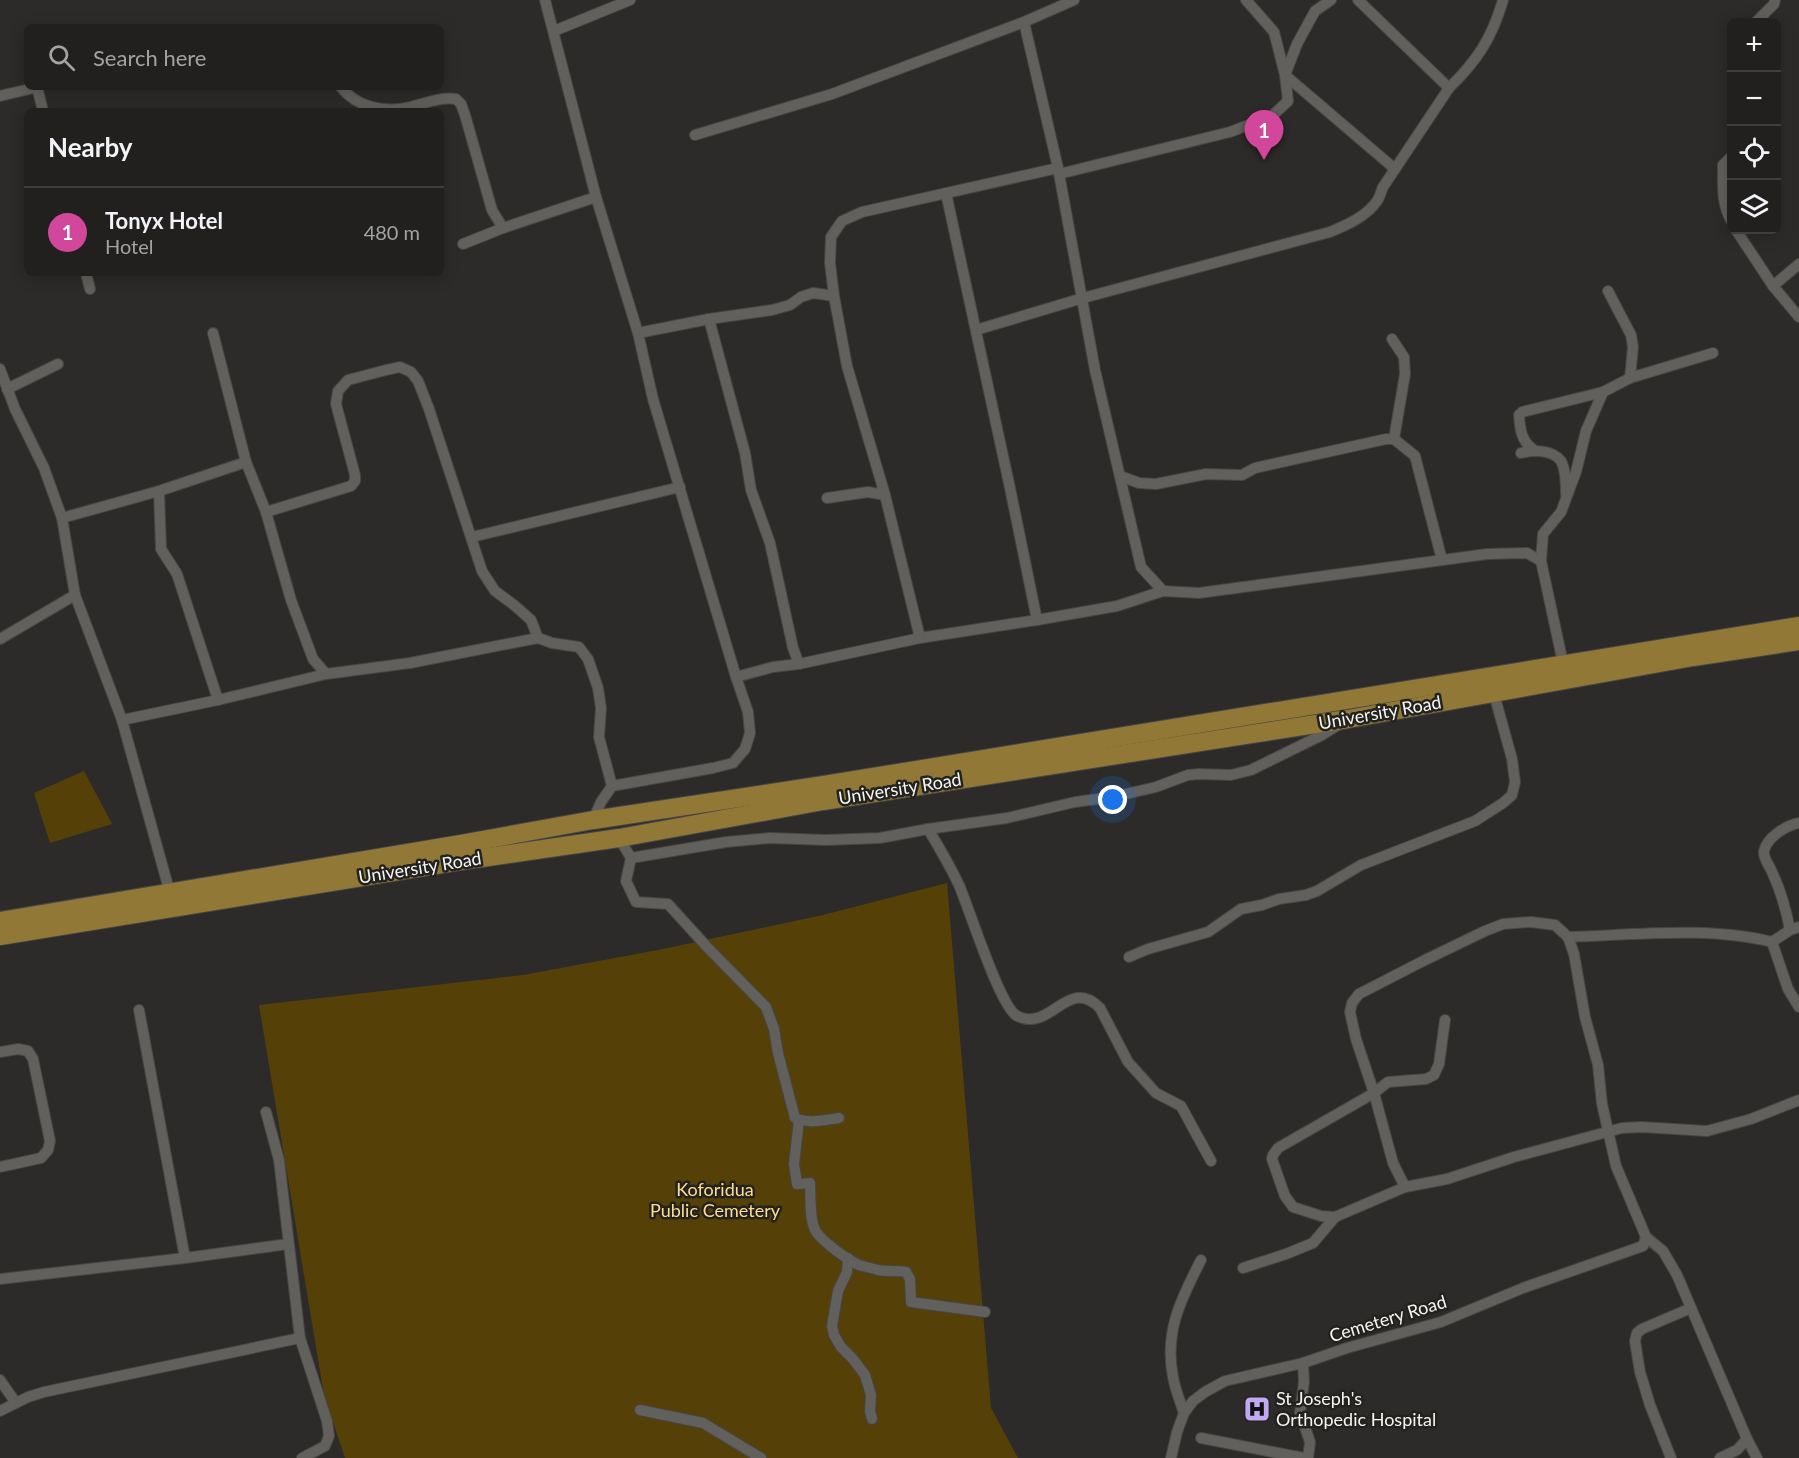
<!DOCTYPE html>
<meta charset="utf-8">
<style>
:root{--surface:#22201f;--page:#2e2d2c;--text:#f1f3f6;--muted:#a2a3a4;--line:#3f3e3d;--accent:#ea580c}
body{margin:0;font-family:Lato,sans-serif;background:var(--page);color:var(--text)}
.controls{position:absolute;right:18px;top:18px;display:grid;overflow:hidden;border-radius:9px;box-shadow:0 3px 15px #0003}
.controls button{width:54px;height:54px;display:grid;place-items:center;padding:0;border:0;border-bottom:2px solid var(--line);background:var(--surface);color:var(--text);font:30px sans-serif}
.you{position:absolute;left:1113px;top:800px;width:21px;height:21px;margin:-15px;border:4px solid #fff;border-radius:50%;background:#1a73e8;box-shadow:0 0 0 9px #1a73e833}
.badge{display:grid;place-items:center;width:39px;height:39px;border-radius:50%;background:var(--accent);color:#fff;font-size:20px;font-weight:700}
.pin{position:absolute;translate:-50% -50px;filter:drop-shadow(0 2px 3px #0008)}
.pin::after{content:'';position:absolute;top:32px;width:21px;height:18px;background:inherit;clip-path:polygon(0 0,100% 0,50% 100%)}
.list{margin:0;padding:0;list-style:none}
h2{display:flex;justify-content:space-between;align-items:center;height:78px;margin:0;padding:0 24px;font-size:26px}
h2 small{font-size:20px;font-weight:400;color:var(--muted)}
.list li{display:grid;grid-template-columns:39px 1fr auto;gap:18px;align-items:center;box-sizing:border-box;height:90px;padding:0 24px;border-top:2px solid var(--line)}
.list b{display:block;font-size:22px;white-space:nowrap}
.list p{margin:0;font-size:20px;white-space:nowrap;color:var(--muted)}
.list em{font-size:20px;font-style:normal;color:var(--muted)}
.icon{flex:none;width:33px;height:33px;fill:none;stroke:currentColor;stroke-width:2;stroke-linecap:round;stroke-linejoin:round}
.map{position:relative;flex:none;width:1799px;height:1458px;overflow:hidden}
.search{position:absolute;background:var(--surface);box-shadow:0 3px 15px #0003;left:24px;top:24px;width:420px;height:66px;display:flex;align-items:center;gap:15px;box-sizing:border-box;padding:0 21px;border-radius:9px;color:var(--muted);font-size:22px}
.panel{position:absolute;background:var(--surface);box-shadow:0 3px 15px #0003;left:24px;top:108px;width:420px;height:168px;border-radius:9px}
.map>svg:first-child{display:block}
.green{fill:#554108}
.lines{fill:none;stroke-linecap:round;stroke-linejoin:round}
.minor-casing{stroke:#464644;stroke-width:12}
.trunk-casing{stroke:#464644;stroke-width:20}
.minor{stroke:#61605d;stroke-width:10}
.trunk{stroke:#927836;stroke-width:18}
.labels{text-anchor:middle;stroke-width:5;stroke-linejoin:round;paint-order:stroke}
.street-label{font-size:18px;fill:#f5f5f3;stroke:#23221f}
.park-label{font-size:18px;fill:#fddd93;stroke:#23221f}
.poi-label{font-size:18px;fill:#f5f5f3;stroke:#23221f;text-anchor:start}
</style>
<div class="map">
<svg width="1799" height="1458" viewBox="0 0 1799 1458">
<rect width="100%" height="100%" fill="#2d2b29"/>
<g class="green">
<path d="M84,771L112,824L50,843L34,793Z"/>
<path d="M947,883L991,1408L1018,1458H345L324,1395L259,1005L523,975L658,950L823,915Z"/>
</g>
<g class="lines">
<defs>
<g id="minor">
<path d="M545,0L596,197L638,333L653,399L736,677L773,667L799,664L920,638L1037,620L1117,606L1163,591L1199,593L1487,554L1527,553L1541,561L1563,663"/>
<path d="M1024,22L1058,168L1095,370L1141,567L1163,591"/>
<path d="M1756,22L1774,4L1775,0"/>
<path d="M554,31L630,0"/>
<path d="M1285,75L1395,169"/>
<path d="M1285,75L1297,44L1315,11L1331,0"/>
<path d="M37,87L43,111"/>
<path d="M341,87C357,108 385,113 410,107C426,103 440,97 456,99L461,104L465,115L492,210L503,228"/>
<path d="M1449,88C1477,61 1492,38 1503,0"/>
<path d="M0,96L38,87"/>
<path d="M695,135L832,94L1024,22L1074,0"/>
<path d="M1732,156L1723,165C1723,185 1721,204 1732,222"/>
<path d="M1059,174L1230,132L1272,116L1288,101L1285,75L1274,32L1246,0"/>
<path d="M946,193L1010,488L1037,620"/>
<path d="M1736,230L1773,286L1799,317"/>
<path d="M463,244L503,228L596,197"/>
<path d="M86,273L90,289"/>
<path d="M1773,286L1799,264"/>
<path d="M709,319L745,453L751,490L770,543L793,648L799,664"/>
<path d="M976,330L1083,298L1330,232C1347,225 1367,216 1377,201C1380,197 1381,191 1383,187L1449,88L1358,0"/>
<path d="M213,333L246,462L266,512L291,600L313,659L326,674"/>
<path d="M638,333L709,319L772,310L790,305L801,297L813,293L834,296"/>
<path d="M1392,339L1404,357L1405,374L1394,439"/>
<path d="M0,369L15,409L44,468L62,518L75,595L122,720L170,893"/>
<path d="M1630,378L1713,353"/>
<path d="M7,389L58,364"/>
<path d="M1534,450C1521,441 1520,429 1519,415L1522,412L1603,392"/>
<path d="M1521,453C1533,450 1552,449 1561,461C1566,470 1566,485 1566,494"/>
<path d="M1120,476L1139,483L1156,484L1206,474L1242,475L1255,468L1386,439H1394L1415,456L1442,560"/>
<path d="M159,491L161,549L177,574L218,700"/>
<path d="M827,498L868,492L885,495"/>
<path d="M266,512L351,486L355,481V475L336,404L338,391L348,380L386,370L400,367L411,372L418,381L429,409L482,571L495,591L514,605L531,620L538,638L552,643L579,647L588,659L598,688L601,708L599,737L612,786"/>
<path d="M62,518L159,491L246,462"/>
<path d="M472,537L680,487"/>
<path d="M1541,561L1543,534L1561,512L1576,472L1586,431L1603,392L1630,378L1633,347L1631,335L1608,291"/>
<path d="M920,638L885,495L847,366L834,296L830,263L831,237L842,221L862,212L1058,168"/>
<path d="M0,639L75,595"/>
<path d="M122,720L218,700L326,674L410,663L538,638"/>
<path d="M593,820L601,802L612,786L713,768L733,763L745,749L750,733L748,712L736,677"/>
<path d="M928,829C939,847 950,866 959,885C969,908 1000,1007 1017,1016C1051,1033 1068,975 1100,1008L1128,1062L1156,1093L1181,1106L1211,1161"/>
<path d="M619,838L631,858L626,881L636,902L668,904L708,948L766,1007L774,1029L778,1053L795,1118C809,1124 824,1120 839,1118"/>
<path d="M631,858L726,842L770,838L826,840L880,838L928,829L1007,818L1075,802L1113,797L1156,787L1188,775L1199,774L1231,775L1251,770L1322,735L1340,724"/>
<path d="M1790,930C1786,909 1781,891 1772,872C1769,864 1763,859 1764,851C1767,837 1787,825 1799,823"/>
<path d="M1568,937L1555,925L1531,922L1503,924L1485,931L1423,961L1359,994L1352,1003L1350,1012L1356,1039L1374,1093L1393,1163L1405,1187L1447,1179L1514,1157L1622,1128L1642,1127L1707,1131L1751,1119L1799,1100"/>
<path d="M1772,942L1790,930L1799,927"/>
<path d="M1129,957L1148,949L1208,932L1241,909L1262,905L1279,899L1306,895L1317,891L1361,865L1475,821L1503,803L1512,795L1515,782L1512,759L1494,694"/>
<path d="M139,1010L185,1258"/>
<path d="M0,1052L18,1049L28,1051L33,1059L50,1141L48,1150L41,1158L0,1167"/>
<path d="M266,1112L279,1160L300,1338L327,1421L329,1436L325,1446L302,1458"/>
<path d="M799,1120L794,1164L797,1184L810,1183C811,1197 809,1217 815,1230C820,1240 849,1261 859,1265C865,1267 872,1268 878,1270C887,1272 896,1270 906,1272L910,1279L911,1302L985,1312"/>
<path d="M1405,1187L1335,1217L1321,1216L1293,1207L1285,1196L1272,1159L1273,1155L1278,1148L1374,1093L1388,1082L1426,1079L1434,1075L1439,1064L1445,1020"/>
<path d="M848,1258L847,1272L838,1291L832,1326L834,1335L841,1347L853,1359L865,1375L871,1395L870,1411L872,1419"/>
<path d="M1243,1268L1286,1254L1313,1243L1335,1217"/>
<path d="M0,1279L185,1258L288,1244"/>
<path d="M1303,1363L1304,1382L1300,1413L1310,1442L1308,1458"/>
<path d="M0,1380L16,1403"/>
<path d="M640,1410L703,1423L761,1458"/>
<path d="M0,1411L28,1397L44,1392L300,1338"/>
<path d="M1184,1413C1180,1401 1175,1389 1173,1377C1164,1332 1181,1299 1201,1260"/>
<path d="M1201,1438L1304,1458"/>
<path d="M1747,1439L1757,1458"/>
<path d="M1171,1458L1177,1432L1184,1413L1193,1401L1205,1392L1225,1381L1303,1363L1347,1348L1441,1322L1523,1288L1643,1246L1646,1237"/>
<path d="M1671,1458L1650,1405L1640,1372L1635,1341L1637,1333L1642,1329L1691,1308"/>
<path d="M1720,1458L1737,1450L1747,1439L1677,1275L1663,1251L1646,1237L1616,1166L1602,1104L1598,1065L1585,1017L1574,954L1568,937C1633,935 1710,926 1772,942L1788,989L1799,1007"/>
</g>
<g id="trunk">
<path d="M0,921L461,844L593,820L824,785L1799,626"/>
<path d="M0,936L461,861L619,838L823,801L1348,719L1693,657L1799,641"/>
</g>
</defs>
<use href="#minor" class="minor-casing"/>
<use href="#trunk" class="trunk-casing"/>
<use href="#minor" class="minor"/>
<use href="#trunk" class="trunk"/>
</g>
<defs>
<symbol id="hospital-square" viewBox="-11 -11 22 22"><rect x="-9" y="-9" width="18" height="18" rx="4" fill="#c1a8f3" stroke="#23221f"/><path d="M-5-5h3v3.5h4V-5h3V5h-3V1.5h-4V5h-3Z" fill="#111"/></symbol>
</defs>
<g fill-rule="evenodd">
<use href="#hospital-square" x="1242" y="1394" width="30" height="30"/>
</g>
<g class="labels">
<g class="street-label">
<text transform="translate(1380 713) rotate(-10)" y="6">University Road</text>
<text transform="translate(900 789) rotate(-9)" y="6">University Road</text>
<text transform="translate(420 868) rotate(-9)" y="6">University Road</text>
<text transform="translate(1388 1319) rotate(-17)" y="6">Cemetery Road</text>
</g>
<g class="park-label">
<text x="715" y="1196">Koforidua<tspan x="715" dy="21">Public Cemetery</tspan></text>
</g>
<g class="poi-label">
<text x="1276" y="1405">St Joseph's<tspan x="1276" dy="21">Orthopedic Hospital</tspan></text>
</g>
</g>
</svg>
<div class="controls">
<button>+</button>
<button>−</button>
<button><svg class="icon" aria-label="locate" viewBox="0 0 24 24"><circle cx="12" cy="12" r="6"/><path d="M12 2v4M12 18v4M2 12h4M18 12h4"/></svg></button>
<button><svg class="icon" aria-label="layers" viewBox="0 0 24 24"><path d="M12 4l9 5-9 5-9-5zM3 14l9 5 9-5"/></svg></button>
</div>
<div class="you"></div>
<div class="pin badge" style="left:1264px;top:160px;background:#d1479c">1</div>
<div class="search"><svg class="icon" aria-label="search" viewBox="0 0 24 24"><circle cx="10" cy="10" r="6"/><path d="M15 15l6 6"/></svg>Search here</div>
<section class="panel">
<h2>Nearby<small></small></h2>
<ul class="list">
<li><span class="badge" style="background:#d1479c">1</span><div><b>Tonyx Hotel</b><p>Hotel</p></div><em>480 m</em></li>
</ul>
</section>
</div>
